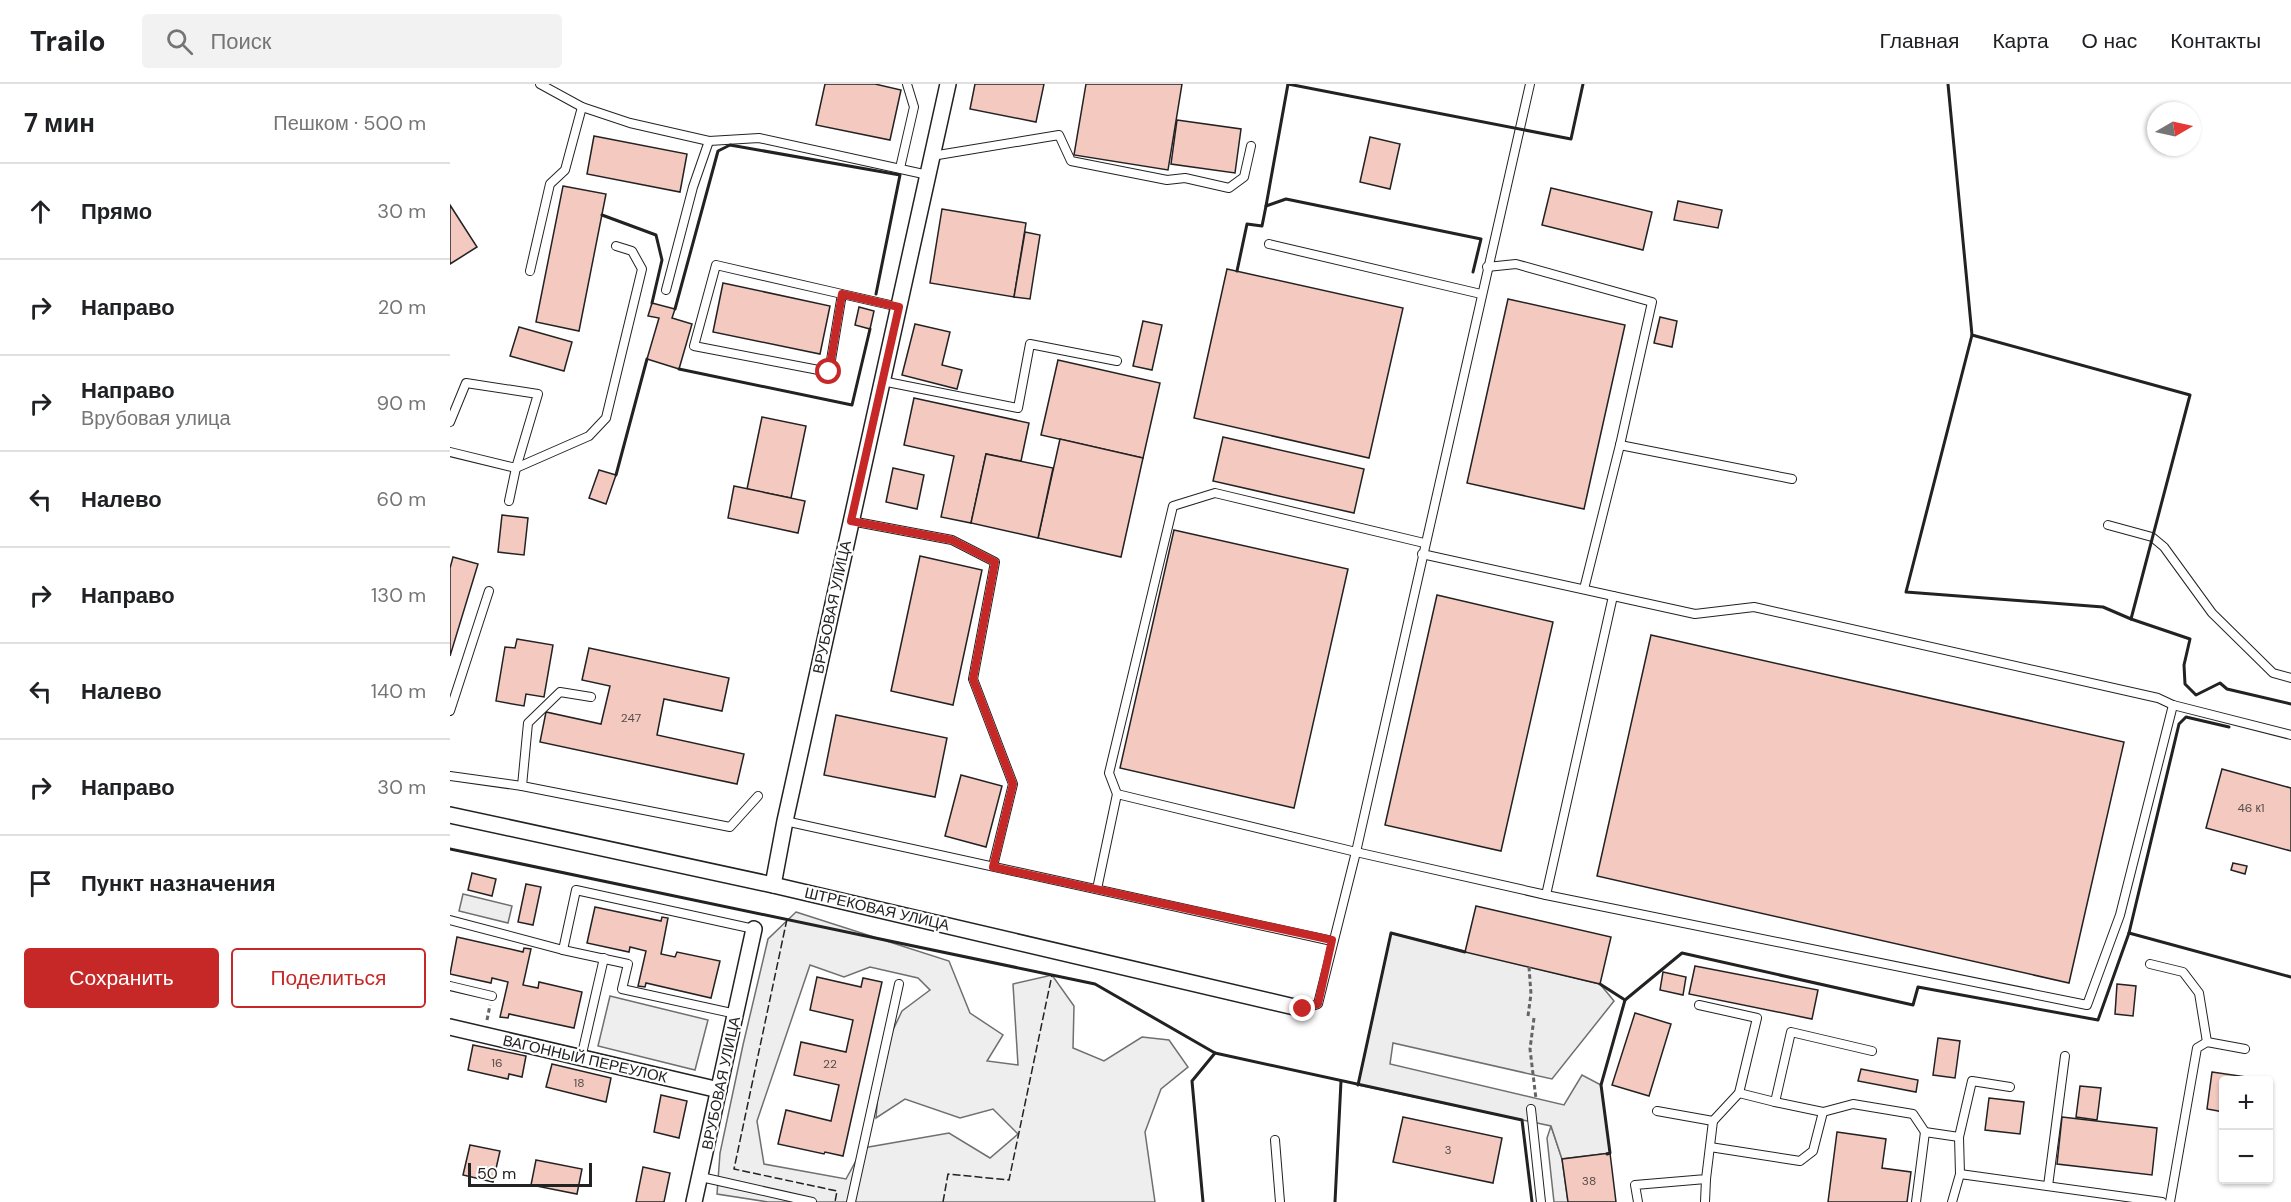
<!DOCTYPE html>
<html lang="ru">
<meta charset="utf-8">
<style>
:root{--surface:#fff;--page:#f2f2f2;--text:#202124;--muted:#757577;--line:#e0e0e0;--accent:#c62828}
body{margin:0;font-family:"DM Sans",sans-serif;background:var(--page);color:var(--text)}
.controls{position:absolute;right:18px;bottom:18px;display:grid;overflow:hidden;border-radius:6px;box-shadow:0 2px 4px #0004}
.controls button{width:54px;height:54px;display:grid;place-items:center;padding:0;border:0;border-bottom:2px solid var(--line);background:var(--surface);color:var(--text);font:30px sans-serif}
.compass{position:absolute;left:1697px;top:18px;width:54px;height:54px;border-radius:50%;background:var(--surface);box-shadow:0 2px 4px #0004;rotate:81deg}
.scale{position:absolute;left:18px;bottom:15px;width:124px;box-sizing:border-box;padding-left:6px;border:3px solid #222;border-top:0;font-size:16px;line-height:21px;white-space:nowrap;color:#222;-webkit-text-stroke:4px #fff;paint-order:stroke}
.stop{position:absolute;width:18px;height:18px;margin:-14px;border:4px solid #c62828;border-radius:50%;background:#fff}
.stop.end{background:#c62828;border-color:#fff;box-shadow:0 2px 6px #0008}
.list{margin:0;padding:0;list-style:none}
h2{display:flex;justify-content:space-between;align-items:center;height:78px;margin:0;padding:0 24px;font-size:26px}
h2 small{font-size:20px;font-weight:400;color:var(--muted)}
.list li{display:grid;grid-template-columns:39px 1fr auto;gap:18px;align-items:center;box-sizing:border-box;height:96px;padding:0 24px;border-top:2px solid var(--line)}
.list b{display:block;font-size:22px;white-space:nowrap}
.list p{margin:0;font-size:20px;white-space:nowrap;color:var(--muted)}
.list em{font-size:20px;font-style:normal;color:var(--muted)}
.actions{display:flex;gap:12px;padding:18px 24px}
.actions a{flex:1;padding:14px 0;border:2px solid var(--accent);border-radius:6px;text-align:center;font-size:21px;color:var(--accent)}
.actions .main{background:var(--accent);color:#fff}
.icon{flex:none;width:33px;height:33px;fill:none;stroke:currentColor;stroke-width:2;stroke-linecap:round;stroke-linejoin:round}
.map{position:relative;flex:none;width:1841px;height:1118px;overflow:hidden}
header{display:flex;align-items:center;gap:36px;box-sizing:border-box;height:84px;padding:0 30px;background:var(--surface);border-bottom:2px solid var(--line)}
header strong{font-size:28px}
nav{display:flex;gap:33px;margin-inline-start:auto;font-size:21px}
.search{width:420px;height:54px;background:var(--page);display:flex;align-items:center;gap:15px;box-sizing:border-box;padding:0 21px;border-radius:6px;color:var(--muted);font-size:22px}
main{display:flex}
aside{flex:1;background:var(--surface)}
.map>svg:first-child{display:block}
.green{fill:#eee;stroke:#6f6f6f;stroke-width:1.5;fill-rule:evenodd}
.parking{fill:#ededed;stroke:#6f6f6f;stroke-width:1.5}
.building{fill:#f3c9c0;stroke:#222;stroke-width:1.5}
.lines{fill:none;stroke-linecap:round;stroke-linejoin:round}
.service-casing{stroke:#222;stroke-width:10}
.minor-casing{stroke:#222;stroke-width:18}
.path{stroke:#646464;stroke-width:3;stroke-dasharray:4.5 3;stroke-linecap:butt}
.service{stroke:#fff;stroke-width:8}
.minor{stroke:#fff;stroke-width:15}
.fence{stroke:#222;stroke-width:1.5;stroke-dasharray:8 3;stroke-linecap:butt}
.wall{stroke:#222;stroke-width:3}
.route{stroke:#c62828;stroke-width:8}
.labels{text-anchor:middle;stroke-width:4.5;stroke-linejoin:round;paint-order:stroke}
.number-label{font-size:12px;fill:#564c4a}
.street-label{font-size:15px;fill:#222;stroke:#fff}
</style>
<header>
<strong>Trailo</strong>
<div class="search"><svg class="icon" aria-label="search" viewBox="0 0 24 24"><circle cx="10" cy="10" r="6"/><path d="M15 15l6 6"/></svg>Поиск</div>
<nav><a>Главная</a><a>Карта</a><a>О нас</a><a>Контакты</a></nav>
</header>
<main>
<aside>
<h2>7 мин<small>Пешком · 500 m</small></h2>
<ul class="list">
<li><svg class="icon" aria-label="ahead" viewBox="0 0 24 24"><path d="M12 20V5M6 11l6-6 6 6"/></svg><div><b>Прямо</b></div><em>30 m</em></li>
<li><svg class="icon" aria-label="right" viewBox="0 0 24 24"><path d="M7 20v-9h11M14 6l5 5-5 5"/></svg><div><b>Направо</b></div><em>20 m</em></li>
<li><svg class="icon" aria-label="right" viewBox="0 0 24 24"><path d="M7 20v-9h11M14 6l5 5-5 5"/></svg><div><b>Направо</b><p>Врубовая улица</p></div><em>90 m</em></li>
<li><svg class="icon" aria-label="left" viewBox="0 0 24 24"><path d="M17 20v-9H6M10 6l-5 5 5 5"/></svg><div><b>Налево</b></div><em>60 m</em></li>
<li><svg class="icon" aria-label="right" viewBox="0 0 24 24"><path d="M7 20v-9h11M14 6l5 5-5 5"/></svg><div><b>Направо</b></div><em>130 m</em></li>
<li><svg class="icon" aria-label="left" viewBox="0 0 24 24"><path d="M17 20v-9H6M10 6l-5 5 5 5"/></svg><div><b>Налево</b></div><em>140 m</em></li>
<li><svg class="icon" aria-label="right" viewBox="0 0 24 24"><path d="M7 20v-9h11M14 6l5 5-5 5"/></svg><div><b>Направо</b></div><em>30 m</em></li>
<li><svg class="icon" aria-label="arrive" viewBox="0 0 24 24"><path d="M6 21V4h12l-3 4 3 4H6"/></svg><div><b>Пункт назначения</b></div></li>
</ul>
<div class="actions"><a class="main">Сохранить</a><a>Поделиться</a></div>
</aside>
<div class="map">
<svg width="1841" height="1118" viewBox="0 0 1841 1118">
<rect width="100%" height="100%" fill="#fff"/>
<g class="green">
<path d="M346,828L499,877L520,929L553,951L537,977L568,981L563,900L602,891L624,922L623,964L654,977L692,953L719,956L738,983L711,1005L695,1048L705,1118H318L267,1110L270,1069L293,961L318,855ZM360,881L394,893L420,883L468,894L480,906L452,927L431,971L426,1034L455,1015L510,1034L543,1025L568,1050L540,1074L499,1049L413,1064L396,1095L314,1080L307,1037Z"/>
<path d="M160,912L258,936L245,986L148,962Z"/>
<path d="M1101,1042L1112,1075L1118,1118H1104L1097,1054Z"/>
</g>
<g class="parking">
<path d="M13,810L62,822L58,839L9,827Z"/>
<path d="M941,849L1150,900L1164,917L1102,995L943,959L940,980L1114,1021L1132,991L1151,1001L1160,1069L1112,1075L1101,1042L908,1001Z"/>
</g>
<g class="building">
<path d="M375,0H425L451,6L440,56L366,41Z"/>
<path d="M525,0H594L586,38L520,25Z"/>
<path d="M636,0H732L718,86L624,71Z"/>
<path d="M727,36L791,45L785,89L721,80Z"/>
<path d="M144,52L237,70L230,108L137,90Z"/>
<path d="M920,53L950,60L940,105L910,98Z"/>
<path d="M113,102L156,110L129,247L86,238Z"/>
<path d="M1101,104L1202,128L1193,166L1092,141Z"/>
<path d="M1228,117L1272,126L1268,144L1224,136Z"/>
<path d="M0,121L27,163L0,180Z"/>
<path d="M492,125L576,139L564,213L480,199Z"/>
<path d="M575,148L590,151L580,215L564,213Z"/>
<path d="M777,185L953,224L919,374L744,334Z"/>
<path d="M273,199L380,222L370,270L263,248Z"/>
<path d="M1058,215L1175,241L1134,425L1017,399Z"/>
<path d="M202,219L225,225L222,234L242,240L229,285L197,275L209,234L198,232Z"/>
<path d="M409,223L424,227L420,245L405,241Z"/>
<path d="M1210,233L1227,237L1222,263L1204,259Z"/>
<path d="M693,237L712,241L702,286L683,282Z"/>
<path d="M465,240L500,248L492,281L512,286L507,305L452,291Z"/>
<path d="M69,243L122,258L114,287L60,272Z"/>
<path d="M608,276L710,299L693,374L591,351Z"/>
<path d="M464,314L579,339L571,377L536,370L521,439L491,433L504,372L454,361Z"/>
<path d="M312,333L356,342L341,414L297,405Z"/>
<path d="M773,353L914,385L904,429L763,397Z"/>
<path d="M610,355L693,374L671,473L588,454Z"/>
<path d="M536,370L603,384L588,454L521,439Z"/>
<path d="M443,384L474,391L467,425L436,418Z"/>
<path d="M149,386L166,391L156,420L139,414Z"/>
<path d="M284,402L355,417L348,449L278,434Z"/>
<path d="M52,431L78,434L74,471L48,468Z"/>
<path d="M724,446L898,485L844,724L670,684Z"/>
<path d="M470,472L532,486L503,621L441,607Z"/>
<path d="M3,473L28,480L0,572V484Z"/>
<path d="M987,511L1103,538L1051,767L935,741Z"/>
<path d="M1201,551L1674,658L1619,899L1147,792Z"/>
<path d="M67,555L103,561L94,613L76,610L74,622L46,617L55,563L65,564Z"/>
<path d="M139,564L279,594L272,627L214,615L207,651L294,670L287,700L90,658L96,628L151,640L160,602L132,596Z"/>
<path d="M386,631L497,654L485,713L374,691Z"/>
<path d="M1772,685L1841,704V767L1756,744Z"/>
<path d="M511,691L552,702L536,763L495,752Z"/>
<path d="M1783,779L1797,782L1795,790L1781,786Z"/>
<path d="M22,789L46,795L42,812L18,806Z"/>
<path d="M76,800L91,803L83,841L68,838Z"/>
<path d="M1026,822L1161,853L1150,900L1015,868Z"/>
<path d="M145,823L211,837L212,833L218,834L211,870L225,873L227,868L270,877L261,914L196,899L195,903L188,902L196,867L180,863L179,868L137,859Z"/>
<path d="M7,853L73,868L74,864L81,865L73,901L88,904L89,898L132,908L124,944L59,930L58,934L50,933L58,898L42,894L41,899L0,890Z"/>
<path d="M1245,882L1368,906L1362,935L1239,910Z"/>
<path d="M1213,888L1236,893L1233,911L1210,906Z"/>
<path d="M367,893L411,903L413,894L432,898L393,1072L375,1068L374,1070L328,1060L336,1026L381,1037L389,1001L344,991L351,958L396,968L403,936L360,926Z"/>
<path d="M1667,900L1686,902L1683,932L1665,930Z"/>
<path d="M1185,929L1221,940L1199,1012L1162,1001Z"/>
<path d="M1488,954L1510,957L1505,994L1483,991Z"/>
<path d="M23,961L76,972L72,993L59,990L58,995L18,986Z"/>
<path d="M102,980L161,994L156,1018L96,1003Z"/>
<path d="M1411,985L1468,996L1466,1008L1408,997Z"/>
<path d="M1762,988L1797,993L1796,996H1774V1028L1757,1025Z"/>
<path d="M1630,1002L1651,1004L1647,1036L1626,1033Z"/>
<path d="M211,1011L237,1017L229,1054L204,1048Z"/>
<path d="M1539,1014L1574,1018L1570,1050L1535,1046Z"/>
<path d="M953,1033L1052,1054L1043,1099L943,1078Z"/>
<path d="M1612,1033L1707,1044L1702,1091L1607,1080Z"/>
<path d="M1387,1048L1436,1055L1432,1084L1461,1088L1457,1118H1378Z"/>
<path d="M20,1061L50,1067L43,1098L13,1091Z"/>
<path d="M1160,1069L1166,1118H1118L1112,1075Z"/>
<path d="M86,1076L132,1085L127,1110L81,1101Z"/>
<path d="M193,1083L220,1089L214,1118H186Z"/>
</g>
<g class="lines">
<defs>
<g id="service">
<path d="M90,0L132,23L180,39L259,57L309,54L478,91"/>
<path d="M482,72L609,51L621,77L717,96L735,94L779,104L794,93L801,62"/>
<path d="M450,84L464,23L457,0"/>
<path d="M819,160L1031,210"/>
<path d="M1037,183L1066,180L1202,218L1170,361L1134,505"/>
<path d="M80,187L100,100L115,86L132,23"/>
<path d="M216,206L243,103L259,57"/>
<path d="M392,210L266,181L244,262L379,288L392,210L449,223"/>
<path d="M432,297L568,324L580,260L667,277"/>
<path d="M0,338L16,299L88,310L66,384L59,417"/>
<path d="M1170,361L1342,395"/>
<path d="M0,368L66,384L139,352L156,334L192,185L182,167L166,162"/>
<path d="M401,437L502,456L545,478L523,595L563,700L543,782"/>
<path d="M1658,441L1702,453L1714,463L1762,529L1823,589L1841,594"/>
<path d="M972,470L1245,530L1304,523L1708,614L1723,621L1841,651"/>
<path d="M141,613L110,608L78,639L72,702L280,743L308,712"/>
<path d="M0,627L39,507"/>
<path d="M0,692L72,702"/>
<path d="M667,710L659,689L723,422L765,409L974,459"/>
<path d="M335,737L882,857"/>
<path d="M647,805L667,710L906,768L1096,811L1637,921L1670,831L1723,621"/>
<path d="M1096,811L1163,512"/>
<path d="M0,836L113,866"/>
<path d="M1700,880L1733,888L1749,909L1757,958"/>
<path d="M0,902L42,912"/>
<path d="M1249,921L1307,934L1289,1009L1325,1018L1341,948L1422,967"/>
<path d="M853,925L868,920L906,768L1080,0"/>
<path d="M286,930L172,905L178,880L113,866L126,806L304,845"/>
<path d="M131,974L154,874"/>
<path d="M1081,1025L1091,1118"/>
<path d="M1373,1028L1403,1020L1463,1030L1475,1048"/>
<path d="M1263,1037L1289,1009"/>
<path d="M825,1056L830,1118"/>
<path d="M1260,1063L1350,1077L1363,1067L1373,1028L1325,1018"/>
<path d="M1510,1090L1712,1118"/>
<path d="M251,1093L362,1118"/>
<path d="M1598,1102L1615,972"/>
<path d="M401,1118L449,900"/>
<path d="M1188,1118L1185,1101L1256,1095L1263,1037L1207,1027"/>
<path d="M1255,1118L1256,1095"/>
<path d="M1466,1118L1475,1048L1509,1053"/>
<path d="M1502,1118L1510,1090L1509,1053L1522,997L1560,1003"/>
<path d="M1720,1118L1747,964L1757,958L1795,965"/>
</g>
<g id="minor">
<path d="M0,731L323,801L853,925"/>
<path d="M323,801L335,737L498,0"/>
<path d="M0,943L269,1006"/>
<path d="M244,1118L304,845"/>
</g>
</defs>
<use href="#service" class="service-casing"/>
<use href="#minor" class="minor-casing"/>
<g class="path">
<path d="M1078,932L1081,910L1079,883"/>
<path d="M1084,934L1080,965L1086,1015"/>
<path d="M37,936L40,921"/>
</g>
<use href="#service" class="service"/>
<use href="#minor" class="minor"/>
<g class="fence">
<path d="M337,835L284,1085L387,1107L385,1118"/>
<path d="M493,1118L498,1090L559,1096L602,891"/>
</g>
<g class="wall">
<path d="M838,0L816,122L836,115L1031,155L1023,188"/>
<path d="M838,0L1121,55L1133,0"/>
<path d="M1498,0L1522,251L1740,311L1681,535L1740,555L1734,581L1735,600L1746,611L1770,599L1777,605L1841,620"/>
<path d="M152,131L206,151L212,176L202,219"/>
<path d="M787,187L797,140L812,142L816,122"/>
<path d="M225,225L268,67L280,61L450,91L426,210"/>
<path d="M1522,251L1456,508L1653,523L1681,535"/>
<path d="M229,285L402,321L420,245"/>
<path d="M166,391L197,275"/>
<path d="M0,765L645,900L765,969L1072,1036L1082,1118"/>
<path d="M1679,849L1841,893"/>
<path d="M1150,900L1175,916L1151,1001L1160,1069L1157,1070"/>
<path d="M1175,916L1232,869L1463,921L1468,903L1648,936L1679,849L1729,640L1736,633L1779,643"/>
<path d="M908,1001L941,849L1015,868"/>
<path d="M753,1118L742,997L765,969"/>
<path d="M885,1118L891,997"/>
</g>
</g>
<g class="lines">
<path class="route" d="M379,288L392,210L449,223L401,437L502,456L545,478L523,595L563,700L543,783L882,856L868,920L853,925"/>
</g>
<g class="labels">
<g class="number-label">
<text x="181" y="638">247</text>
<text x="1801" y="728">46 к1</text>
<text x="47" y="983">16</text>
<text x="380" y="984">22</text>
<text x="129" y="1003">18</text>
<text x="998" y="1070">3</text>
<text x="1139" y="1101">38</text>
</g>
<g class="street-label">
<text transform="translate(382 523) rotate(-78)" y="5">ВРУБОВАЯ УЛИЦА</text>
<text transform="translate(427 825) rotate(13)" y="5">ШТРЕКОВАЯ УЛИЦА</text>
<text transform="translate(135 975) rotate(13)" y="5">ВАГОННЫЙ ПЕРЕУЛОК</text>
<text transform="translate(271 999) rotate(-78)" y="5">ВРУБОВАЯ УЛИЦА</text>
</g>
</g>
</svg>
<div class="controls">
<button>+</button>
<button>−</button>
</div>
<svg class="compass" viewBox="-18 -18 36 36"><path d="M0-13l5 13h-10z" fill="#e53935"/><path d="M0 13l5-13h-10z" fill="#757577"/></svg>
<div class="scale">50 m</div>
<div class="stop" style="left:379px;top:288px"></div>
<div class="stop end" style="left:853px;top:925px"></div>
</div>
</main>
